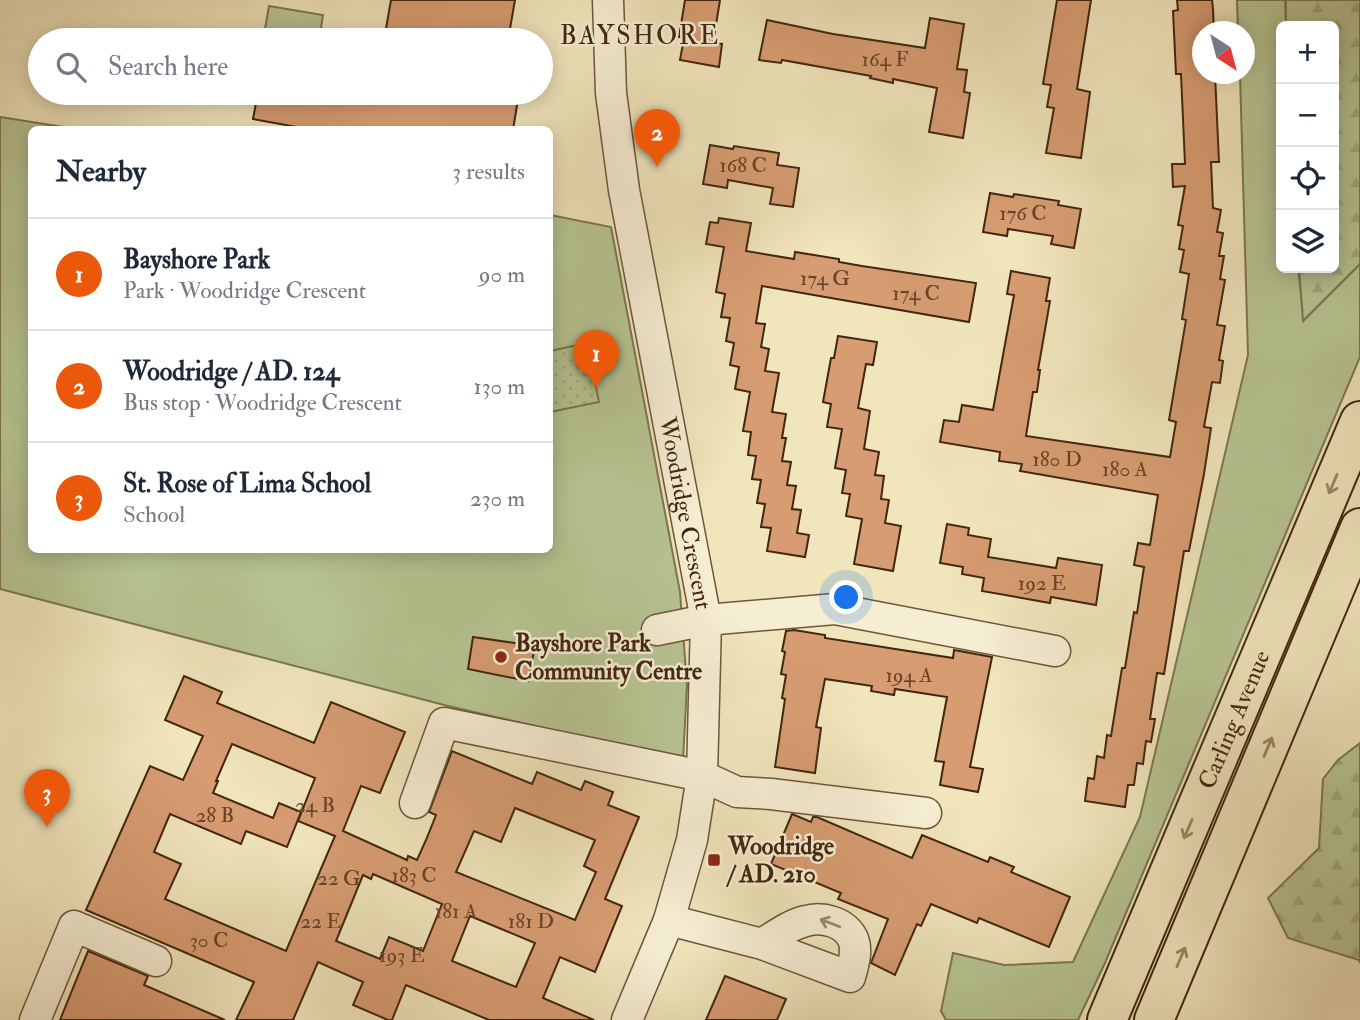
<!DOCTYPE html>
<meta charset="utf-8">
<style>
:root{--surface:#fff;--page:#f6f6f7;--text:#1f2937;--muted:#747a83;--line:#e0e1e3;--accent:#ea580c}
body{margin:0;font-family:"IM FELL Double Pica",serif;background:var(--page);color:var(--text)}
.controls{position:absolute;right:21px;top:21px;display:grid;overflow:hidden;border-radius:10px;box-shadow:0 4px 18px #0003}
.controls button{width:63px;height:63px;display:grid;place-items:center;padding:0;border:0;border-bottom:2px solid var(--line);background:var(--surface);color:var(--text);font:35px sans-serif}
.compass{position:absolute;left:1192px;top:21px;width:63px;height:63px;border-radius:50%;background:var(--surface);box-shadow:0 4px 18px #0003;rotate:144deg}
.you{position:absolute;left:847px;top:598px;width:24px;height:24px;margin:-18px;border:5px solid #fff;border-radius:50%;background:#1a73e8;box-shadow:0 0 0 10px #1a73e833}
.badge{display:grid;place-items:center;width:46px;height:46px;border-radius:50%;background:var(--accent);color:#fff;font-size:23px;font-weight:700}
.pin{position:absolute;translate:-50% -58px;filter:drop-shadow(0 2px 4px #0008)}
.pin::after{content:'';position:absolute;top:37px;width:24px;height:21px;background:inherit;clip-path:polygon(0 0,100% 0,50% 100%)}
.list{margin:0;padding:0;list-style:none}
h2{display:flex;justify-content:space-between;align-items:center;height:91px;margin:0;padding:0 28px;font-size:30px}
h2 small{font-size:23px;font-weight:400;color:var(--muted)}
.list li{display:grid;grid-template-columns:46px 1fr auto;gap:21px;align-items:center;box-sizing:border-box;height:112px;padding:0 28px;border-top:2px solid var(--line)}
.list b{display:block;font-size:26px;white-space:nowrap}
.list p{margin:0;font-size:23px;white-space:nowrap;color:var(--muted)}
.list em{font-size:23px;font-style:normal;color:var(--muted)}
.icon{flex:none;width:38px;height:38px;fill:none;stroke:currentColor;stroke-width:2;stroke-linecap:round;stroke-linejoin:round}
.map{position:relative;flex:none;width:1360px;height:1020px;overflow:hidden}
.search{position:absolute;background:var(--surface);box-shadow:0 4px 18px #0003;left:28px;top:28px;width:525px;height:77px;display:flex;align-items:center;gap:18px;box-sizing:border-box;padding:0 24px;border-radius:38px;color:var(--muted);font-size:26px}
.panel{position:absolute;background:var(--surface);box-shadow:0 4px 18px #0003;left:28px;top:126px;width:525px;height:427px;border-radius:10px}
.map>svg:first-child{display:block}
.green{fill:#b7c593;stroke:#7c7652;stroke-width:2}
.forest{fill:url(#forest-firs);stroke:#7c7652;stroke-width:2}
.garden{fill:url(#garden-dots);stroke:#7c7652;stroke-width:2}
.building{fill:#d79c71;stroke:#422611;stroke-width:2;fill-rule:evenodd}
.lines{fill:none;stroke-linecap:round;stroke-linejoin:round}
.minor-casing{stroke:#6e563c;stroke-width:33}
.major-casing{stroke:#422611;stroke-width:42}
.minor{stroke:#f6eed3;stroke-width:30}
.major{stroke:#f1e5bc;stroke-width:38}
.oneway{stroke:#9a8666}
.oneway2{stroke:#9c8a72}
.poi-dot{fill:#8f2418;stroke:#f6eed3;stroke-width:2.5}
.labels{text-anchor:middle;stroke-width:5;stroke-linejoin:round;paint-order:stroke}
.number-label{font-size:21px;fill:#674429}
.street-label{font-size:24px;fill:#422611;stroke:#f6eed3}
.poi-label{font-size:24px;font-weight:bold;fill:#422611;stroke:#f6eed3;text-anchor:start}
.neighbourhood-label{font-size:26px;letter-spacing:2px;fill:#422611;stroke:#f6eed3}
</style>
<div class="map">
<svg width="1360" height="1020" viewBox="0 0 1360 1020">
<defs>
<pattern id="forest-firs" width="22" height="20" patternUnits="userSpaceOnUse" patternTransform="scale(1.75)"><rect width="22" height="20" fill="#b7c593"/><path d="M5 1l3.5 6h-7zM16 11l3.5 6h-7z" fill="#9fa97e"/></pattern>
<pattern id="garden-dots" width="8" height="8" patternUnits="userSpaceOnUse" patternTransform="scale(1.75)"><rect width="8" height="8" fill="#b7c593"/><path d="M2 2h.1M6 6h.1" fill="none" stroke="#9fa97e" stroke-width="1.8" stroke-linecap="round"/></pattern>
</defs>
<rect width="100%" height="100%" fill="#f1e5bc"/>
<filter id="stains"><feTurbulence type="fractalNoise" baseFrequency=".00286" numOctaves="4"/><feColorMatrix values="0 0 0 0 .2 0 0 0 0 .09 0 0 0 0 .02 0 0 0 .5 -.17"/></filter>
<radialGradient id="worn" r=".72"><stop offset=".6" stop-color="#630" stop-opacity="0"/><stop offset="1" stop-color="#630" stop-opacity=".3"/></radialGradient>
<g class="green">
<path d="M1237,0H1285L1286,26H1281V268H1298L1304,320L1360,264V357L1105,963L1078,1020H946L941,1011L953,953L1004,965L1073,962L1140,817L1248,355L1240,74H1244V32L1238,31Z"/>
<path d="M269,6L323,15L319,40H263Z"/>
<path d="M0,117L76,129L32,130V550H550V215L611,227L680,592L687,685L683,760L448,706L0,589Z"/>
</g>
<g class="forest">
<path d="M1286,0H1360V264L1303,321L1299,268H1334V26H1286Z"/>
<path d="M1360,743V963L1359,960L1288,938L1268,898L1319,848L1323,779L1338,760Z"/>
</g>
<path class="garden" d="M587,343L599,402L550,412V351Z"/>
<g class="building">
<path d="M391,0H515L508,40H384Z"/>
<path d="M685,0H720L713,43L722,44L719,67L680,60L684,38L679,37Z"/>
<path d="M1057,0H1091L1077,89L1090,92L1081,158L1046,153L1054,108L1047,107L1051,85L1043,84Z"/>
<path d="M1177,0H1212L1213,9L1214,32H1202V74H1215L1219,162H1211L1213,208L1221,210L1217,232L1223,233L1219,256H1224L1220,279L1225,280L1217,325L1225,326L1219,360L1223,361L1220,383L1212,382L1204,427L1211,428L1204,474L1189,551H1184L1164,674L1157,673L1150,719H1155L1151,742L1146,741L1143,764L1137,763L1134,785H1128L1125,807L1085,801L1088,778L1094,779L1097,756L1104,758L1107,735L1111,736L1122,668H1125L1134,612L1137,613L1144,567L1134,565L1138,543L1150,545L1158,495L1020,471L1022,464L999,461L1000,452L940,442L944,420L959,422L962,405L993,410L1014,295L1007,294L1011,271L1050,278L1046,301H1050L1038,370H1040L1037,392H1033L1026,436L1170,457L1176,422L1169,420L1186,320L1182,319L1189,274L1180,272L1184,250L1179,249L1183,226L1178,225L1185,186L1173,187L1172,164H1185L1181,74H1176L1173,11L1178,10Z"/>
<path d="M930,18L964,24L957,69L967,70L964,92L970,93L963,138L929,132L937,88L893,79V83L870,78L871,76L782,60L781,63L759,60L767,20L833,34L925,48Z"/>
<path d="M258,93H519L513,130H313L253,119Z"/>
<path d="M710,145L733,149L734,146L779,153L777,165L799,168L793,207L770,204L773,188L728,180L727,188L703,184Z"/>
<path d="M990,193L1013,197L1014,194L1059,201L1058,205L1081,209L1074,248L1051,244L1053,236L1008,229L1007,236L983,232Z"/>
<path d="M719,218L751,223L746,251L794,259L795,252L839,259V262L862,266L976,283L969,322L762,286L756,323L765,324L761,347L769,349L765,371L779,373L772,412L786,414L782,438H786L782,461L791,462L787,485L796,486L792,509L801,510L797,533L809,535L805,557L767,551L771,528L761,527L765,504L757,503L761,480L752,479L756,456L748,455L751,432L743,431L750,392L735,389L739,367L730,365L734,343L726,341L730,318L721,317L725,294L716,292L724,247L706,244L710,222L718,223Z"/>
<path d="M838,336L877,342L873,365L866,364L858,408L870,411L864,449L879,452L875,475L884,476L881,499L889,500L885,523L901,526L893,571L854,564L862,519L846,516L850,494L842,493L846,470L835,468L842,429L827,427L831,404L823,402L831,358H834Z"/>
<path d="M947,524L969,528L968,535L991,539L988,557L1056,568L1058,558L1102,565L1096,605L1051,597L1050,603L982,591L984,578L962,574L963,567L940,563Z"/>
<path d="M794,630L825,635V638L953,658L954,650L992,657L970,767L983,769L978,792L940,785L944,762L935,761L947,697L895,689L894,695L871,691L872,686L825,679L816,727L821,728L815,773L775,767L785,699L782,698L786,675L781,674L785,652L782,651L786,631Z"/>
<path d="M473,637L535,646L528,681L468,669Z"/>
<path d="M184,676L222,692L217,703L314,743L331,702L405,732L380,793L361,786L343,831L407,860L408,856L417,860L426,840L436,815L429,812L452,751L532,784L537,772L581,790L585,781L613,792L608,805L639,817L605,899L622,906L595,972L560,957L543,998L594,1020H489L406,985L392,1020H388L353,1005L363,982L318,962L293,1020H236L254,982L86,910L150,766L183,780L203,736L165,720ZM232,744L315,778L298,821L335,836L286,951L165,899L181,864L154,852L170,814L241,844L246,831L287,847L301,812L279,803L273,818L213,793L218,781H216ZM515,808L595,840L584,866L596,872L575,920L456,872L474,831L501,842ZM373,874L442,904L423,951L389,937L380,959L336,941L363,875L371,879ZM470,916L535,943L516,987L452,961Z"/>
<path d="M792,814L811,822L813,817H817L912,858L922,835L988,862L990,857L1014,867L1011,872L1070,897L1049,947L979,918L977,923L931,904L921,926L917,924L895,975L871,963L888,919L838,899L841,893L771,864Z"/>
<path d="M88,951L148,976L144,985L225,1020H60Z"/>
<path d="M725,976L786,999L777,1020H706Z"/>
</g>
<g class="lines">
<defs>
<g id="minor">
<path id="s1" d="M608,0L611,93L624,190L706,620L702,776L692,840L669,920L627,1020"/>
<path d="M657,630L706,620L835,609L1055,651"/>
<path d="M415,803L444,723L702,776L737,792L771,794L926,813"/>
<path d="M669,920L762,944L850,977C853,966 858,951 853,939C845,922 822,916 806,921C791,924 775,936 762,944"/>
<path d="M35,1020L74,926L156,961"/>
</g>
<g id="major">
<path id="s2" d="M1107,1020L1360,421"/>
<path d="M1154,1020L1360,528"/>
</g>
</defs>
<use href="#minor" class="minor-casing"/>
<use href="#major" class="major-casing"/>
<use href="#minor" class="minor"/>
<use href="#major" class="major"/>
</g>
<defs><path id="oneway-shaft" d="M-6 0H5M1.5-3L5.5 0L1.5 3" fill="none" stroke-width="1.6" stroke-linecap="round" stroke-linejoin="round" transform="scale(1.75)"/></defs>
<g class="oneway">
<use href="#oneway-shaft" transform="translate(1333 484) rotate(113)"/>
<use href="#oneway-shaft" transform="translate(1268 747) rotate(-67)"/>
<use href="#oneway-shaft" transform="translate(1188 829) rotate(113)"/>
<use href="#oneway-shaft" transform="translate(1181 957) rotate(-67)"/>
</g>
<use class="oneway2" href="#oneway-shaft" transform="translate(830 923) rotate(-159)"/>
<g class="poi-dot">
<circle cx="501" cy="657" r="7"/>
<rect x="707" y="853" width="14" height="14" rx="3.5"/>
</g>
<g class="labels">
<g class="number-label">
<text x="885" y="66">164 F</text>
<text x="743" y="172">168 C</text>
<text x="1023" y="220">176 C</text>
<text x="825" y="285">174 G</text>
<text x="916" y="300">174 C</text>
<text x="1057" y="466">180 D</text>
<text x="1125" y="476">180 A</text>
<text x="1042" y="590">192 E</text>
<text x="909" y="682">194 A</text>
<text x="315" y="812">24 B</text>
<text x="215" y="822">28 B</text>
<text x="414" y="882">183 C</text>
<text x="339" y="885">22 G</text>
<text x="456" y="918">181 A</text>
<text x="321" y="928">22 E</text>
<text x="531" y="928">181 D</text>
<text x="209" y="947">30 C</text>
<text x="402" y="962">193 E</text>
</g>
<g class="street-label">
<text dy="8" stroke="none"><textPath href="#s1" startOffset="520">Woodridge Crescent</textPath></text>
<text dy="8" stroke="none"><textPath href="#s2" startOffset="326">Carling Avenue</textPath></text>
</g>
<g class="poi-label">
<text x="515" y="651">Bayshore Park<tspan x="515" dy="28">Community Centre</tspan></text>
<text x="728" y="854">Woodridge<tspan x="728" dy="28">/ AD. 210</tspan></text>
</g>
<g class="neighbourhood-label">
<text x="640" y="44">BAYSHORE</text>
</g>
</g>
<rect width="100%" height="100%" filter="url(#stains)"/>
<rect width="100%" height="100%" fill="url(#worn)"/>
</svg>
<div class="controls">
<button>+</button>
<button>−</button>
<button><svg class="icon" aria-label="locate" viewBox="0 0 24 24"><circle cx="12" cy="12" r="6"/><path d="M12 2v4M12 18v4M2 12h4M18 12h4"/></svg></button>
<button><svg class="icon" aria-label="layers" viewBox="0 0 24 24"><path d="M12 4l9 5-9 5-9-5zM3 14l9 5 9-5"/></svg></button>
</div>
<svg class="compass" viewBox="-18 -18 36 36"><path d="M0-13l5 13h-10z" fill="#e53935"/><path d="M0 13l5-13h-10z" fill="#747a83"/></svg>
<div class="you"></div>
<div class="pin badge" style="left:596px;top:388px">1</div>
<div class="pin badge" style="left:657px;top:167px">2</div>
<div class="pin badge" style="left:47px;top:827px">3</div>
<div class="search"><svg class="icon" aria-label="search" viewBox="0 0 24 24"><circle cx="10" cy="10" r="6"/><path d="M15 15l6 6"/></svg>Search here</div>
<section class="panel">
<h2>Nearby<small>3 results</small></h2>
<ul class="list">
<li><span class="badge">1</span><div><b>Bayshore Park</b><p>Park · Woodridge Crescent</p></div><em>90 m</em></li>
<li><span class="badge">2</span><div><b>Woodridge / AD. 124</b><p>Bus stop · Woodridge Crescent</p></div><em>130 m</em></li>
<li><span class="badge">3</span><div><b>St. Rose of Lima School</b><p>School</p></div><em>230 m</em></li>
</ul>
</section>
</div>
